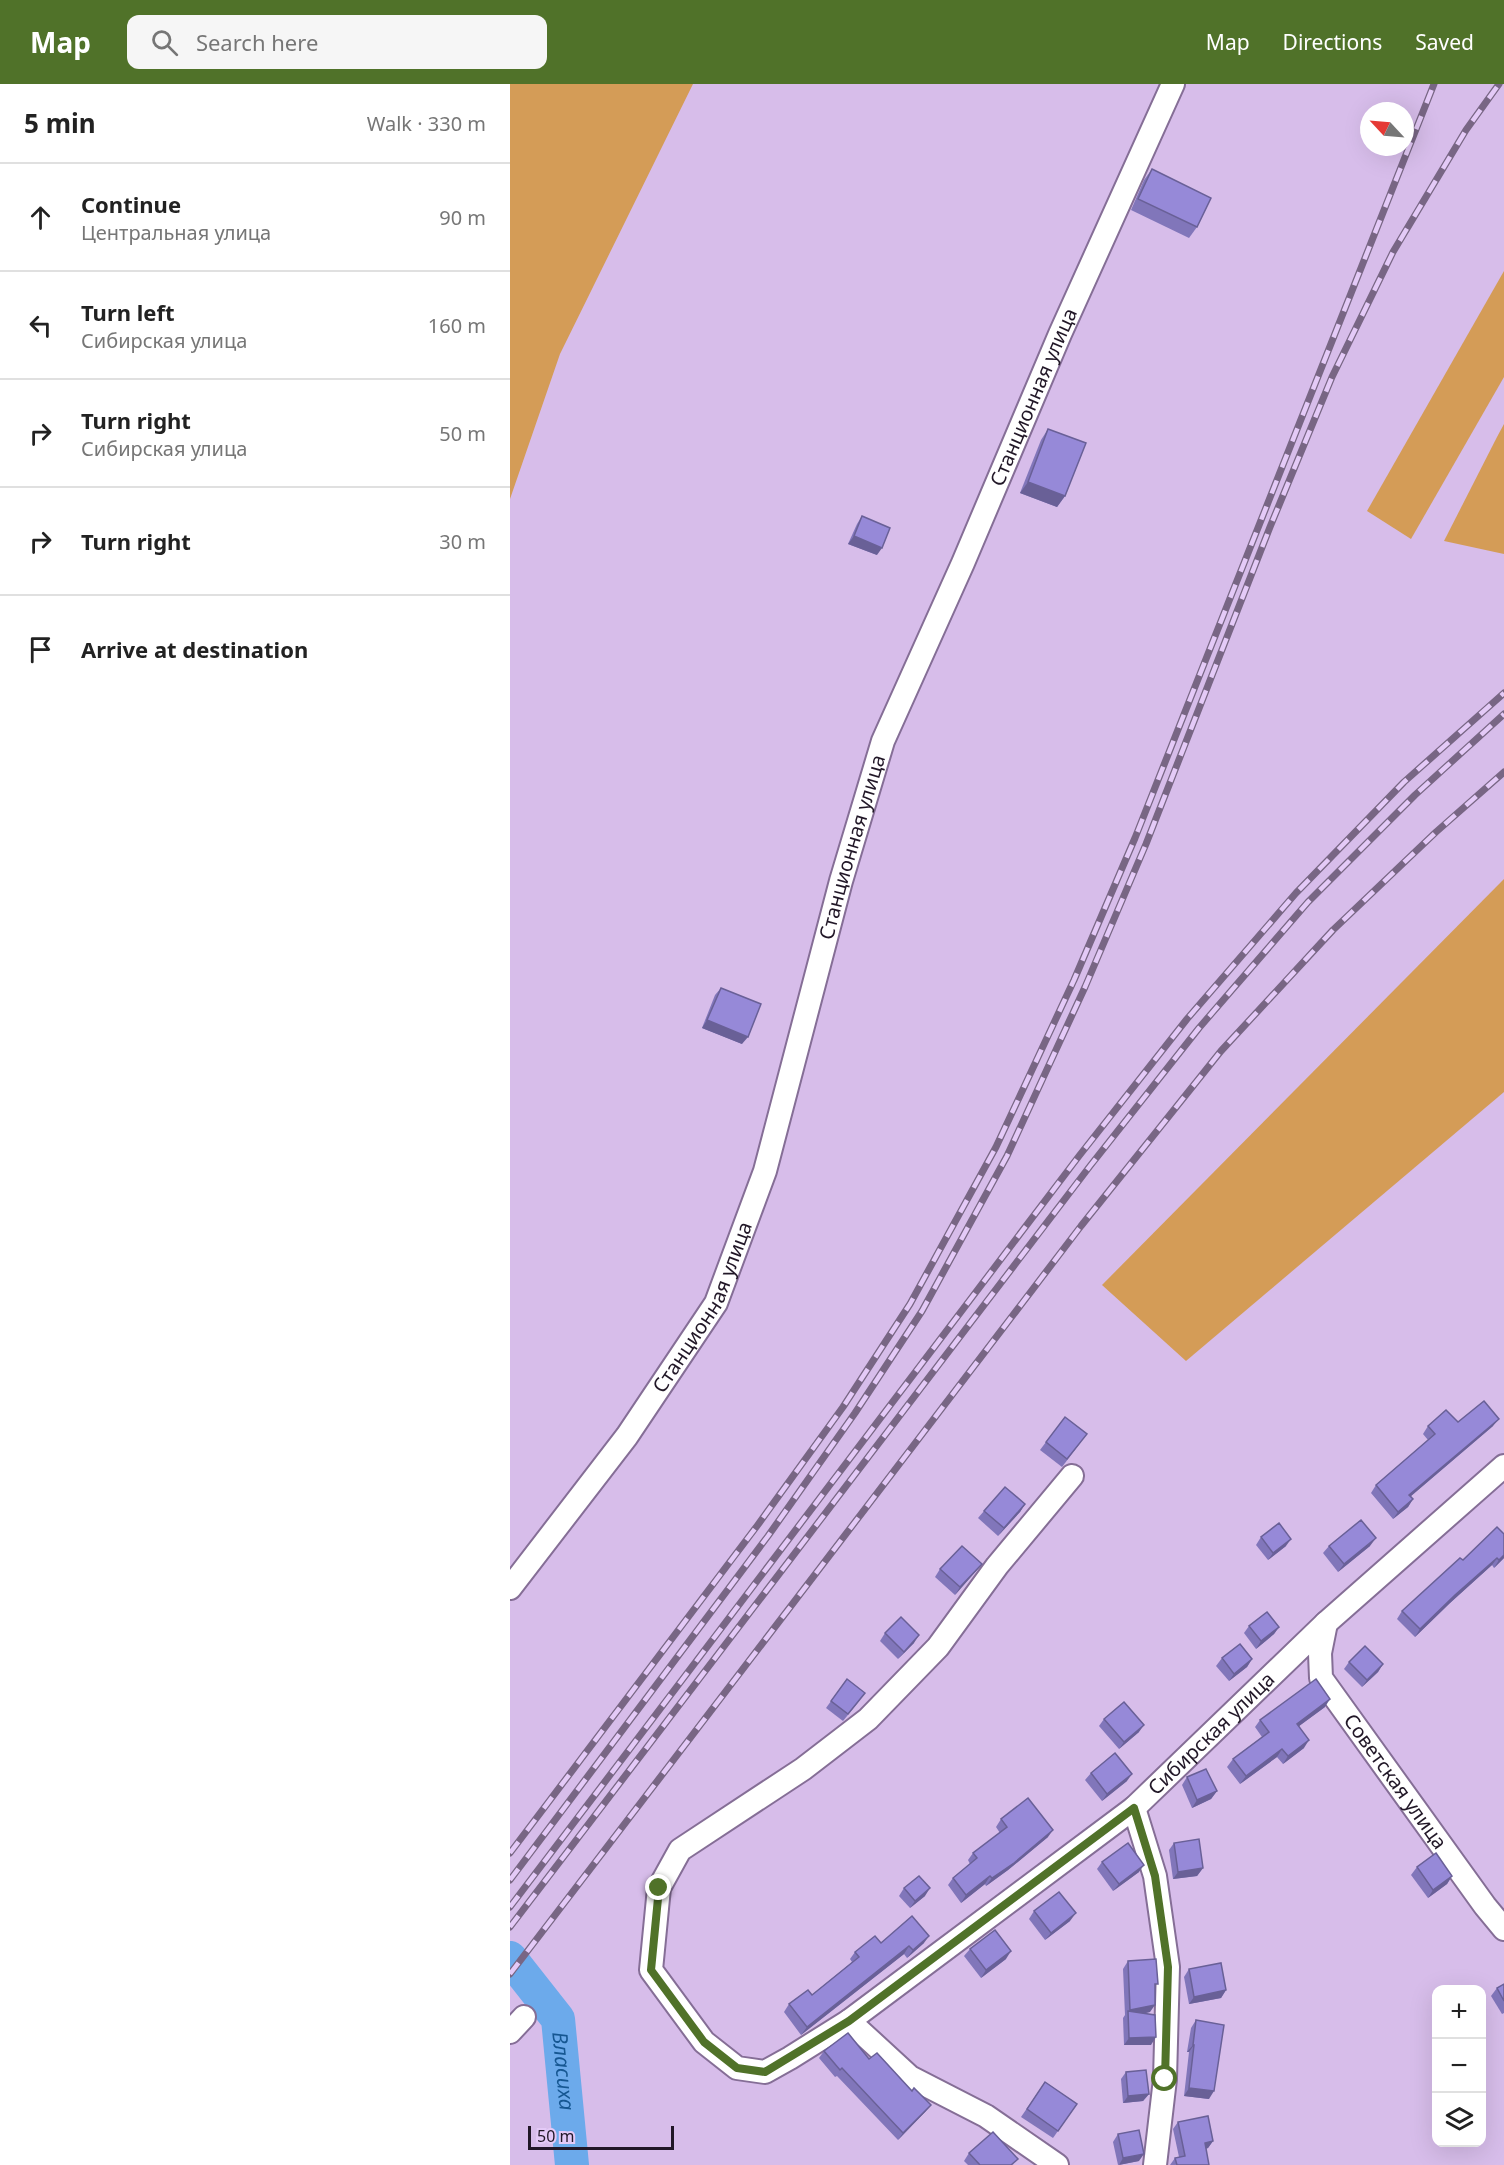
<!DOCTYPE html>
<meta charset="utf-8">
<style>
:root{--surface:#fff;--page:#f6f6f6;--text:#222;--muted:#767676;--line:#e0e0e0;--accent:#507229}
body{margin:0;font-family:"Noto Sans",sans-serif;background:var(--page);color:var(--text)}
.controls{position:absolute;right:18px;bottom:18px;display:grid;overflow:hidden;border-radius:12px;box-shadow:0 6px 24px #0002}
.controls button{width:54px;height:54px;display:grid;place-items:center;padding:0;border:0;border-bottom:2px solid var(--line);background:var(--surface);color:var(--text);font:30px sans-serif}
.compass{position:absolute;left:850px;top:18px;width:54px;height:54px;border-radius:50%;background:var(--surface);box-shadow:0 6px 24px #0002;rotate:296deg}
.scale{position:absolute;left:18px;bottom:15px;width:146px;box-sizing:border-box;padding-left:6px;border:3px solid #211727;border-top:0;font-size:16px;line-height:21px;white-space:nowrap;color:#211727;-webkit-text-stroke:4px #e4caf7;paint-order:stroke}
.stop{position:absolute;width:18px;height:18px;margin:-14px;border:4px solid #507229;border-radius:50%;background:#fff}
.stop.end{background:#507229;border-color:#fff;box-shadow:0 2px 6px #0008}
.list{margin:0;padding:0;list-style:none}
h2{display:flex;justify-content:space-between;align-items:center;height:78px;margin:0;padding:0 24px;font-size:26px}
h2 small{font-size:20px;font-weight:400;color:var(--muted)}
.list li{display:grid;grid-template-columns:39px 1fr auto;gap:18px;align-items:center;box-sizing:border-box;height:108px;padding:0 24px;border-top:2px solid var(--line)}
.list b{display:block;font-size:22px;white-space:nowrap}
.list p{margin:0;font-size:20px;white-space:nowrap;color:var(--muted)}
.list em{font-size:20px;font-style:normal;color:var(--muted)}
.icon{flex:none;width:33px;height:33px;fill:none;stroke:currentColor;stroke-width:2;stroke-linecap:round;stroke-linejoin:round}
.map{position:relative;flex:none;width:994px;height:2081px;overflow:hidden}
header{display:flex;align-items:center;gap:36px;box-sizing:border-box;height:84px;padding:0 30px;background:var(--accent);color:#fff}
header strong{font-size:28px}
nav{display:flex;gap:33px;margin-inline-start:auto;font-size:21px}
.search{width:420px;height:54px;background:var(--page);display:flex;align-items:center;gap:15px;box-sizing:border-box;padding:0 21px;border-radius:12px;color:var(--muted);font-size:22px}
main{display:flex}
aside{flex:1;background:var(--surface)}
.map>svg:first-child{display:block}
.green{fill:#d49c57}
.lines{fill:none;stroke-linecap:round;stroke-linejoin:round}
.river{stroke:#6caaeb;stroke-width:34}
.minor-casing{stroke:#856e96;stroke-width:26}
.minor{stroke:#fff;stroke-width:22}
.rail-casing{stroke:#786684;stroke-width:7}
.rail{stroke:#e4caf7;stroke-width:4.5;stroke-dasharray:14;stroke-linecap:butt}
.wall{fill:#8176ba}
.shaded-wall{fill:#696097}
.building{fill:#9689d8;stroke:#696097;stroke-width:1.5}
.route{stroke:#507229;stroke-width:8}
.labels{text-anchor:middle;stroke-width:4.5;stroke-linejoin:round;paint-order:stroke}
.street-label{font-size:20px;fill:#211727;stroke:#e4caf7}
.water-label{font-size:21px;font-style:italic;fill:#165792;stroke:#e4caf7}
</style>
<header>
<strong>Map</strong>
<div class="search"><svg class="icon" aria-label="search" viewBox="0 0 24 24"><circle cx="10" cy="10" r="6"/><path d="M15 15l6 6"/></svg>Search here</div>
<nav><a>Map</a><a>Directions</a><a>Saved</a></nav>
</header>
<main>
<aside>
<h2>5 min<small>Walk · 330 m</small></h2>
<ul class="list">
<li><svg class="icon" aria-label="ahead" viewBox="0 0 24 24"><path d="M12 20V5M6 11l6-6 6 6"/></svg><div><b>Continue</b><p>Центральная улица</p></div><em>90 m</em></li>
<li><svg class="icon" aria-label="left" viewBox="0 0 24 24"><path d="M17 20v-9H6M10 6l-5 5 5 5"/></svg><div><b>Turn left</b><p>Сибирская улица</p></div><em>160 m</em></li>
<li><svg class="icon" aria-label="right" viewBox="0 0 24 24"><path d="M7 20v-9h11M14 6l5 5-5 5"/></svg><div><b>Turn right</b><p>Сибирская улица</p></div><em>50 m</em></li>
<li><svg class="icon" aria-label="right" viewBox="0 0 24 24"><path d="M7 20v-9h11M14 6l5 5-5 5"/></svg><div><b>Turn right</b></div><em>30 m</em></li>
<li><svg class="icon" aria-label="arrive" viewBox="0 0 24 24"><path d="M6 21V4h12l-3 4 3 4H6"/></svg><div><b>Arrive at destination</b></div></li>
</ul>
</aside>
<div class="map">
<svg width="994" height="2081" viewBox="0 0 994 2081">
<rect width="100%" height="100%" fill="#d7bdea"/>
<g class="green">
<path d="M0,0H183L50,270L0,415Z"/>
<path d="M994,187V293L901,455L857,427Z"/>
<path d="M994,340V470L934,457L987,353Z"/>
<path d="M994,795V1008L676,1277L592,1201Z"/>
</g>
<g class="lines">
<path class="river" id="s1" d="M0,1874L48,1935L62,2081"/>
<defs>
<g id="minor">
<path id="s2" d="M562,1392L487,1482L428,1563L358,1635L293,1685L170,1766L149,1804L141,1886L194,1958L227,1984L255,1988L280,1974L339,1937L624,1724L816,1539L994,1382"/>
<path id="s3" d="M0,1504L117,1352L206,1219L255,1087L331,797L373,657L453,479L550,250L663,0"/>
<path id="s4" d="M816,1539L810,1569L811,1594L975,1822L994,1845"/>
<path d="M624,1724L645,1792L658,1883L655,1995L645,2081"/>
<path d="M339,1937L400,1993L476,2032L547,2081"/>
<path d="M0,1948L14,1933"/>
</g>
</defs>
<use href="#minor" class="minor-casing"/>
<use href="#minor" class="minor"/>
<defs>
<g id="rail">
<path d="M0,1769L247,1442L333,1323L400,1220L486,1063L564,896L625,754L924,0"/>
<path d="M0,1796L258,1452L345,1329L412,1227L497,1072L575,903L636,760L760,443L822,293L883,168L956,46L989,0"/>
<path d="M0,1823L569,1072L677,935L786,809L894,698L994,609"/>
<path d="M0,1843L580,1082L689,944L798,818L905,711L994,630"/>
<path d="M0,1890L571,1142L711,967L823,846L926,748L994,688"/>
</g>
</defs>
<use href="#rail" class="rail-casing"/>
<use href="#rail" class="rail"/>
</g>
<g class="wall">
<path d="M642,85L687,143L679,154L621,126L634,96Z"/>
<path d="M538,345L555,412L547,423L510,409L531,356Z"/>
<path d="M352,432L367,471L338,460L347,440Z"/>
<path d="M211,904L232,960L192,944L205,911Z"/>
<path d="M948,1338L983,1342L901,1412L903,1415L898,1423L883,1435L861,1409L866,1401L918,1356L913,1350L918,1342Z"/>
<path d="M536,1358H571L552,1383L530,1366Z"/>
<path d="M515,1420L510,1428L488,1452L468,1434L474,1427Z"/>
<path d="M994,1450V1474L984,1484L982,1481L940,1519L905,1553L887,1535L892,1527L953,1476Z"/>
<path d="M751,1453L776,1462L758,1476L746,1461Z"/>
<path d="M819,1462H860L828,1488L813,1469Z"/>
<path d="M472,1480L466,1487L445,1511L425,1493L430,1485Z"/>
<path d="M739,1542L769,1543L764,1550L746,1565L734,1549Z"/>
<path d="M375,1549L404,1559L388,1575L370,1557Z"/>
<path d="M712,1574L742,1575L737,1583L719,1597L706,1582Z"/>
<path d="M839,1578L873,1580L868,1588L852,1603L834,1585Z"/>
<path d="M337,1595L350,1616L333,1637L316,1624Z"/>
<path d="M815,1623L789,1642L794,1664L773,1680L767,1673L730,1700L717,1683L723,1675L752,1653L745,1643L750,1636Z"/>
<path d="M594,1635L629,1648L609,1665L589,1642Z"/>
<path d="M581,1689L617,1697L592,1717L575,1696Z"/>
<path d="M677,1693L707,1707L701,1715L682,1724L672,1701Z"/>
<path d="M491,1735L538,1753L498,1786L476,1802L475,1800L451,1819L438,1801L443,1794L460,1780L458,1776L463,1769L490,1749L486,1743Z"/>
<path d="M664,1759L693,1784L687,1792L663,1795L659,1766Z"/>
<path d="M592,1778L629,1788L603,1807L587,1785Z"/>
<path d="M907,1783L942,1792L937,1800L918,1814L901,1791Z"/>
<path d="M394,1804L415,1812L400,1824L389,1812Z"/>
<path d="M524,1827L560,1837L535,1856L519,1835Z"/>
<path d="M371,1859H414L397,1874L394,1870L291,1951L274,1928L279,1920L302,1911L342,1878L340,1875L345,1868Z"/>
<path d="M460,1865L496,1875L471,1894L454,1872Z"/>
<path d="M618,1877L645,1904L640,1928L635,1929L641,1961H614L613,1934L615,1931L613,1885Z"/>
<path d="M679,1885L716,1906L711,1914L679,1920L674,1893Z"/>
<path d="M994,1900V1929L992,1930L981,1912L987,1904Z"/>
<path d="M686,1936L699,2015L674,2012L679,1968H677L681,1944Z"/>
<path d="M314,1967L359,1975L421,2021L415,2028L388,2056L327,1992L325,1993L309,1974Z"/>
<path d="M616,1988L639,2010L633,2017L613,2019L611,1995Z"/>
<path d="M535,1998L567,2020L543,2054L511,2033Z"/>
<path d="M668,2038L703,2057L698,2064L696,2065L699,2081H660L665,2074L669,2073L663,2045Z"/>
<path d="M608,2050L629,2077L608,2081L603,2058Z"/>
<path d="M459,2069L504,2081H458L454,2077Z"/>
</g>
<g class="shaded-wall">
<path d="M518,398L555,412L547,423L510,409Z"/>
<path d="M344,452L372,464L367,471L338,460Z"/>
<path d="M197,936L238,953L232,960L192,944Z"/>
<path d="M989,1335L983,1342L894,1418L899,1411Z"/>
<path d="M903,1415L898,1423L883,1435L888,1428Z"/>
<path d="M515,1420L510,1428L488,1452L494,1444Z"/>
<path d="M866,1454L860,1462L828,1488L834,1480Z"/>
<path d="M781,1455L776,1462L758,1476L763,1469Z"/>
<path d="M994,1471V1474L984,1484L989,1476Z"/>
<path d="M987,1474L982,1481L940,1519L905,1553L910,1545L945,1511Z"/>
<path d="M472,1480L466,1487L445,1511L450,1503Z"/>
<path d="M769,1543L764,1550L746,1565L751,1557Z"/>
<path d="M409,1551L404,1559L388,1575L394,1568Z"/>
<path d="M742,1575L737,1583L719,1597L724,1590Z"/>
<path d="M873,1580L868,1588L852,1603L857,1596Z"/>
<path d="M820,1615L815,1623L781,1648L787,1640Z"/>
<path d="M634,1641L629,1648L609,1665L614,1658Z"/>
<path d="M799,1656L794,1664L773,1680L778,1672Z"/>
<path d="M772,1665L767,1673L730,1700L736,1692Z"/>
<path d="M622,1690L617,1697L592,1717L597,1710Z"/>
<path d="M707,1707L701,1715L682,1724L687,1716Z"/>
<path d="M543,1746L538,1753L498,1786L476,1802L482,1794Z"/>
<path d="M634,1781L629,1788L603,1807L609,1800Z"/>
<path d="M693,1784L687,1792L663,1795L668,1788Z"/>
<path d="M480,1792L475,1800L451,1819L456,1811Z"/>
<path d="M942,1792L937,1800L918,1814L923,1806Z"/>
<path d="M420,1804L415,1812L400,1824L405,1817Z"/>
<path d="M566,1829L560,1837L535,1856L541,1849Z"/>
<path d="M419,1852L414,1859L397,1874L403,1866Z"/>
<path d="M399,1862L394,1870L291,1951L297,1943Z"/>
<path d="M501,1867L496,1875L471,1894L476,1886Z"/>
<path d="M716,1906L711,1914L679,1920L684,1913Z"/>
<path d="M645,1921L640,1928L618,1933V1929L620,1926Z"/>
<path d="M646,1953L641,1961H614L619,1954Z"/>
<path d="M683,1961H684L679,1968H677Z"/>
<path d="M679,2004L704,2007L699,2015L674,2012Z"/>
<path d="M639,2010L633,2017L613,2019L618,2012Z"/>
<path d="M421,2021L415,2028L388,2056L393,2049Z"/>
<path d="M703,2057L698,2064L690,2066L695,2059Z"/>
<path d="M634,2070L629,2077L609,2081L613,2074Z"/>
</g>
<g class="building">
<path d="M642,85L701,114L687,143L628,115Z"/>
<path d="M538,345L576,359L555,412L518,398Z"/>
<path d="M352,432L380,444L372,464L344,452Z"/>
<path d="M211,904L251,920L238,953L197,936Z"/>
<path d="M974,1317L989,1335L899,1411L903,1415L888,1428L866,1401L925,1350L918,1342L936,1326L948,1338Z"/>
<path d="M555,1333L577,1350L557,1375L536,1358Z"/>
<path d="M495,1403L515,1420L494,1444L474,1427Z"/>
<path d="M851,1436L866,1454L834,1480L819,1462Z"/>
<path d="M769,1439L781,1455L763,1469L751,1453Z"/>
<path d="M987,1443L994,1450V1471L989,1476L987,1474L945,1511L910,1545L892,1527L950,1474L953,1476Z"/>
<path d="M452,1462L472,1480L450,1503L430,1485Z"/>
<path d="M757,1528L769,1543L751,1557L739,1542Z"/>
<path d="M391,1533L409,1551L394,1568L375,1549Z"/>
<path d="M730,1560L742,1575L724,1590L712,1574Z"/>
<path d="M855,1562L873,1580L857,1596L839,1578Z"/>
<path d="M337,1595L355,1609L338,1630L321,1617Z"/>
<path d="M806,1595L820,1615L787,1640L799,1656L778,1672L772,1665L736,1692L723,1675L759,1648L750,1636Z"/>
<path d="M614,1618L634,1641L614,1658L594,1635Z"/>
<path d="M605,1669L622,1690L597,1710L581,1689Z"/>
<path d="M696,1685L707,1707L687,1716L677,1693Z"/>
<path d="M518,1714L543,1746L504,1779L482,1794L480,1792L456,1811L443,1794L467,1774L463,1769L497,1743L491,1735Z"/>
<path d="M689,1755L693,1784L668,1788L664,1759Z"/>
<path d="M618,1759L634,1781L609,1800L592,1778Z"/>
<path d="M926,1769L942,1792L923,1806L907,1783Z"/>
<path d="M409,1792L420,1804L405,1817L394,1804Z"/>
<path d="M549,1808L566,1829L541,1849L524,1827Z"/>
<path d="M402,1832L419,1852L403,1866L399,1862L297,1943L279,1920L298,1906L302,1911L349,1873L345,1868L365,1852L371,1859Z"/>
<path d="M485,1846L501,1867L476,1886L460,1865Z"/>
<path d="M646,1875L648,1900H645V1921L620,1926L618,1877Z"/>
<path d="M711,1879L716,1906L684,1913L679,1885Z"/>
<path d="M994,1900V1917L987,1904Z"/>
<path d="M618,1927L645,1931L646,1953L619,1954Z"/>
<path d="M686,1936L714,1941L704,2007L679,2004L684,1961H683Z"/>
<path d="M338,1949L359,1975L367,1969L402,2007L404,2004L421,2021L393,2049L332,1984L330,1986L314,1967Z"/>
<path d="M636,1986L639,2010L618,2012L616,1988Z"/>
<path d="M535,1998L567,2020L548,2047L517,2025Z"/>
<path d="M698,2032L703,2057L695,2059L699,2081H667L665,2074L675,2072L668,2038Z"/>
<path d="M629,2046L634,2070L613,2074L608,2050Z"/>
<path d="M483,2048L508,2075L501,2081H470L459,2069Z"/>
</g>
<g class="lines">
<path class="route" d="M149,1804L141,1886L194,1958L227,1984L255,1988L339,1937L624,1724L645,1792L658,1883L655,1995"/>
</g>
<g class="labels">
<g class="street-label">
<text dy="7" stroke="none"><textPath href="#s3" startOffset="1314">Станционная улица</textPath></text>
<text dy="7" stroke="none"><textPath href="#s3" startOffset="828">Станционная улица</textPath></text>
<text dy="7" stroke="none"><textPath href="#s3" startOffset="342">Станционная улица</textPath></text>
<text dy="7" stroke="none"><textPath href="#s2" startOffset="1394">Сибирская улица</textPath></text>
<text dy="7" stroke="none"><textPath href="#s4" startOffset="183">Советская улица</textPath></text>
</g>
<g class="water-label">
<text dy="7" stroke="none"><textPath href="#s1" startOffset="130">Власиха</textPath></text>
</g>
</g>
</svg>
<div class="controls">
<button>+</button>
<button>−</button>
<button><svg class="icon" aria-label="layers" viewBox="0 0 24 24"><path d="M12 4l9 5-9 5-9-5zM3 14l9 5 9-5"/></svg></button>
</div>
<svg class="compass" viewBox="-18 -18 36 36"><path d="M0-13l5 13h-10z" fill="#e53935"/><path d="M0 13l5-13h-10z" fill="#767676"/></svg>
<div class="scale">50 m</div>
<div class="stop" style="left:655px;top:1995px"></div>
<div class="stop end" style="left:149px;top:1804px"></div>
</div>
</main>
